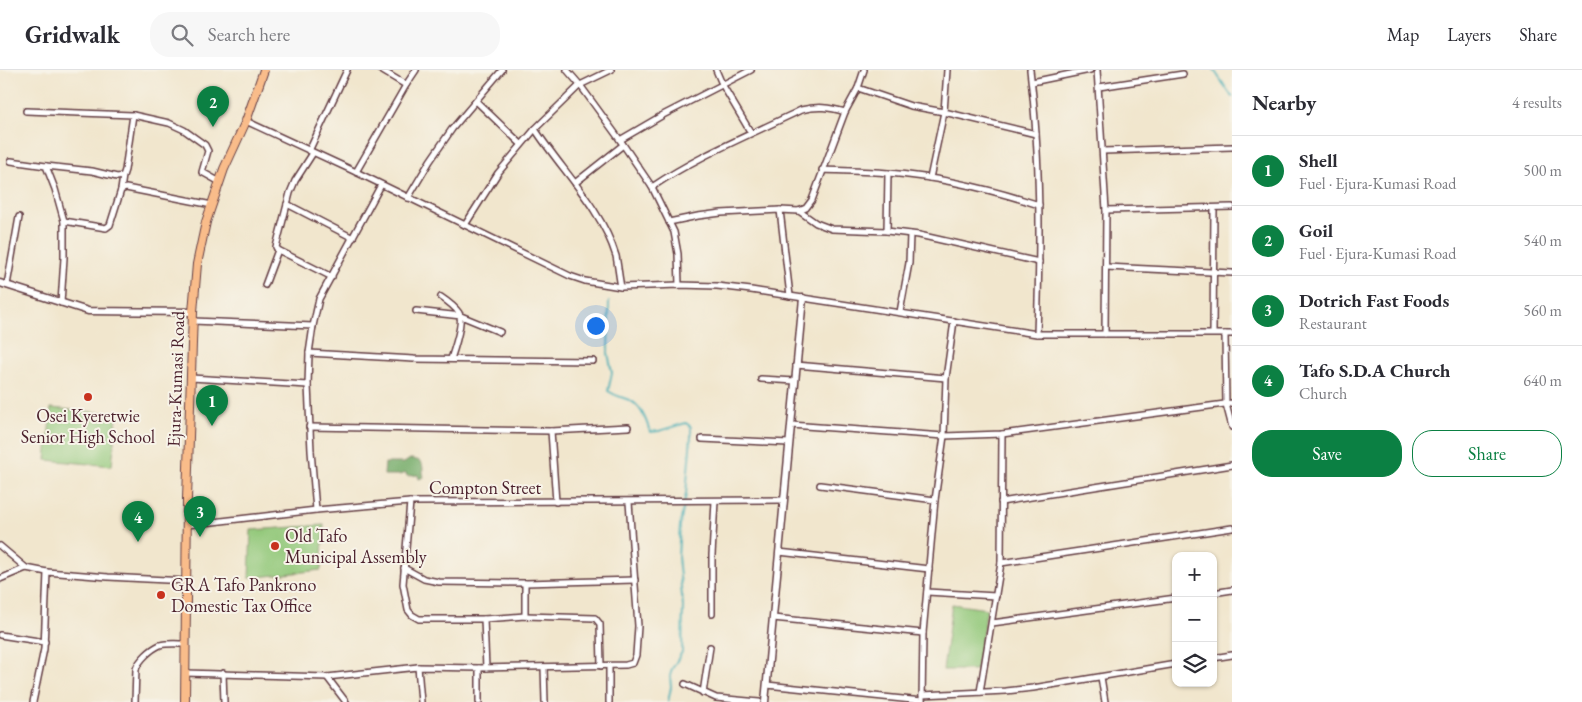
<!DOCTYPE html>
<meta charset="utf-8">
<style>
:root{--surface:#fff;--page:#f7f7f7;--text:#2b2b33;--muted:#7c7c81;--line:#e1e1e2;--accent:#0b8043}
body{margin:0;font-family:"EB Garamond",serif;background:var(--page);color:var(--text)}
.controls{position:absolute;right:15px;bottom:15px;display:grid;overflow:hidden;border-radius:10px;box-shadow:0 1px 4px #0004}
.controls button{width:45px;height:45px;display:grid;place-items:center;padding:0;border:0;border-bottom:1px solid var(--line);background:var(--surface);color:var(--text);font:25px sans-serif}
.you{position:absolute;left:595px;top:255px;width:18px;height:18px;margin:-12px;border:4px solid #fff;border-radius:50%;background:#1a73e8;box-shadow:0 0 0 8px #1a73e833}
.badge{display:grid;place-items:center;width:32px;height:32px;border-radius:50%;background:var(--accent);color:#fff;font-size:16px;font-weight:700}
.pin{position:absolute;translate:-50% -41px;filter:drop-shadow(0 1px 2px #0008)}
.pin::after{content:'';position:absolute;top:26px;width:18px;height:15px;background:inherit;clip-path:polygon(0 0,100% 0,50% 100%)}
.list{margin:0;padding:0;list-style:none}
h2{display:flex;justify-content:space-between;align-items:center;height:65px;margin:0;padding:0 20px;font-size:21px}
h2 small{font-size:16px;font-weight:400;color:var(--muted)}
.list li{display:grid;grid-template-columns:32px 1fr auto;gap:15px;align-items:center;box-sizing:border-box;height:70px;padding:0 20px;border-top:1px solid var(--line)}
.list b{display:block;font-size:19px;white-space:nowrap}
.list p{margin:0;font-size:16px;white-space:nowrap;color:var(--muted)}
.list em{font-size:16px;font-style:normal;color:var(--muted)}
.actions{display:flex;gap:10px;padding:15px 20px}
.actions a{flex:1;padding:11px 0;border:1px solid var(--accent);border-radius:20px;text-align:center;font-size:18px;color:var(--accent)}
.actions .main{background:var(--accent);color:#fff}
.icon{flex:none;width:28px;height:28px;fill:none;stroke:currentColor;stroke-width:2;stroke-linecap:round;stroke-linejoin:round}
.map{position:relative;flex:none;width:1232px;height:632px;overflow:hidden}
header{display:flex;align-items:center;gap:30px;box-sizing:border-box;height:70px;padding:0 25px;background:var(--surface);border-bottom:1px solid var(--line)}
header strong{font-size:24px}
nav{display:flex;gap:28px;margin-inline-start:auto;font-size:18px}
.search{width:350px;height:45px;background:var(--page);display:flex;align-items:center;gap:12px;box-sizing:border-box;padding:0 18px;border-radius:20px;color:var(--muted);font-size:19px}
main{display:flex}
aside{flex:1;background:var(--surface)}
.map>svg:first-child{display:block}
.green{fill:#92c879;stroke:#6e7452}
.forest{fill:#75ac69;stroke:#60664a}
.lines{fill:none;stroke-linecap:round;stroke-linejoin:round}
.stream{stroke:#3bacb4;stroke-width:2}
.minor-casing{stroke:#633d43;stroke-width:8}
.tertiary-casing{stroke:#633d43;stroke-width:9}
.primary-casing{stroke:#633d43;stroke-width:10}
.minor{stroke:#fff;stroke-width:5}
.tertiary{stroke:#fff;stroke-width:6}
.primary{stroke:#f9bc8a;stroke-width:8}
.poi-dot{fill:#c8321e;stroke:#f7f3e8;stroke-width:2}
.labels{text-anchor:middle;stroke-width:4;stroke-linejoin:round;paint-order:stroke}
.street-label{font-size:18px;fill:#4a1f2b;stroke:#f7f3e8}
.poi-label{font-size:18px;fill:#4a1f2b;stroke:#f7f3e8;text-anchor:start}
</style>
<header>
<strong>Gridwalk</strong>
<div class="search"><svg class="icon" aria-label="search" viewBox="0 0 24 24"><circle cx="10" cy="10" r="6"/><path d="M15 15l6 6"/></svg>Search here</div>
<nav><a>Map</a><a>Layers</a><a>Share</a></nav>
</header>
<main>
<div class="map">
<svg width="1232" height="632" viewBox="0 0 1232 632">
<rect width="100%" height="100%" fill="#f7f3e8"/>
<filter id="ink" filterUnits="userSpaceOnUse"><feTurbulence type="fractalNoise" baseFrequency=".02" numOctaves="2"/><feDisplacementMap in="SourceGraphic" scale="10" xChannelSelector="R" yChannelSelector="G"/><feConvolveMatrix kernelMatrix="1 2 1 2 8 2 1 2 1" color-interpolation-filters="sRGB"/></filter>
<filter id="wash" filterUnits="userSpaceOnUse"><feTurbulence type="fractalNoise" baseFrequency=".0096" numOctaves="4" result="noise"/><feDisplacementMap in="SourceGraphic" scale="20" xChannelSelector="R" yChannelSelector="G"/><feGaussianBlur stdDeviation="1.12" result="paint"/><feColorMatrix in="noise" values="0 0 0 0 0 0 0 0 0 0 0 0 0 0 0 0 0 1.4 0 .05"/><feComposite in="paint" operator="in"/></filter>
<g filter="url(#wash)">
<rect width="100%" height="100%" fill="#f1e6cd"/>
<g class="green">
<path d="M51,338L117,344L112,396L46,390Z"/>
<path d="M324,455L321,500L249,508L251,460Z"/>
<path d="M952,534L987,539L976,600H943Z"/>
</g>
<path class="forest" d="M410,389C427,390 421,397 424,407L419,409L418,405L407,406L406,403L399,405H384L385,393H404Z"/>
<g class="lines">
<g class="stream">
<path d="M1214,0L1232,27"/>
<path d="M609,232L608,283L612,303L608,321C617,327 623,327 631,331C641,336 647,352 650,362L659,361L686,353L691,357V367L686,424L680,455L678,487L683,536L682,582L672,599L670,606L671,617L668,632"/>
</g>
</g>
</g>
<g filter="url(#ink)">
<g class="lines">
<defs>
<g id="minor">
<path d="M381,0L406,15"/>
<path d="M567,0L580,15L620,70L652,117L674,162L678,184L679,215"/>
<path d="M716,0L722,14L751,63"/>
<path d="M1030,0C1041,87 1040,176 1037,264"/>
<path d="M1097,0L1106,140L1105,264"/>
<path d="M1032,12L1090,0"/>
<path d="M1099,17L1183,4"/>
<path d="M858,18L911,36L944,42L1036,64"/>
<path d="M476,31L521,74"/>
<path d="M26,41L133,45L125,100L123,106L117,107L92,101L46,96"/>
<path d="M133,45L169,53L184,60L205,75L208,81L202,102L220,112"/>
<path d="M246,51L356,102L570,206L585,211L621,217L679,215L717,216L751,220L1037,264H1232"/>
<path d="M535,59C562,101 601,137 616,186C618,196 619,207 621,217"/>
<path d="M620,70L663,45L751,0"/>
<path d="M309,81L347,0"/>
<path d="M1103,81L1232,77"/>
<path d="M313,83L295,111L290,123L276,177L278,180L332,207"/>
<path d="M11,91L46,96L55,119L64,151V188L61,233"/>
<path d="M822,100C844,101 866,101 888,103C939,107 990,119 1039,135"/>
<path d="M356,102L406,15L416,0"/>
<path d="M930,108L944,42L947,0"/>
<path d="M575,113L623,75"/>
<path d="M652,117C699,85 750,65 801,40C817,36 829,37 845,42"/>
<path d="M121,120L123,106"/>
<path d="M408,128L430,91L452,59L502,0"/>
<path d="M287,134L353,168"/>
<path d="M780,140L790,226"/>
<path d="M1106,140L1232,137"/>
<path d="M799,141L816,153L832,159L887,161L919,165L1039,192"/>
<path d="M64,151L106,158L110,155L121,120L126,118L212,135"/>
<path d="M669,152L698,146L721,143L780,140L799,141L806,138L812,130L845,42L858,18L864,0"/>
<path d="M465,155L498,103L535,59L580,15L611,0"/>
<path d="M887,161L888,103"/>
<path d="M1106,197L1232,203"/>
<path d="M7,215L19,147"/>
<path d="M265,215L278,180"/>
<path d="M441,227C447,231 455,237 459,243C464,251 454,280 451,289"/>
<path d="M416,241L461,246L500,262"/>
<path d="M900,242L909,193L910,164"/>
<path d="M193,251L313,256"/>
<path d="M1213,263L1214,138"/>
<path d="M1225,264L1226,334L1232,357"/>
<path d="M309,283L414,289L593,291"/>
<path d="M796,295L946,308"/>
<path d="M191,308L308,315"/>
<path d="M761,309L795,311"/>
<path d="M791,355L944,366L1002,364L1232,333"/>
<path d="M309,357L551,361L628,357"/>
<path d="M551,361L556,432"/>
<path d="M702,369L789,373"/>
<path d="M820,415L935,430"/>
<path d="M410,432L403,514L408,540L412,545L419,549H484L525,546L595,548L600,554L601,596"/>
<path d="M1001,432L1232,395"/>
<path d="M316,440L311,381L308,315L309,283L313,256L319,229L381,115"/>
<path d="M187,455L316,440L410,432L784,430"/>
<path d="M0,476L26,498L47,502L108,507L186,511"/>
<path d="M779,482L929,499"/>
<path d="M1001,493L1232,458"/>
<path d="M404,498L424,509L439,512L525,513L635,510"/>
<path d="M0,509L26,498"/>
<path d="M525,513V546"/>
<path d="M927,522L996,526"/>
<path d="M1213,523L1232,520"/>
<path d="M712,544V485L715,431"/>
<path d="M773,548L923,563"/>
<path d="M484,549L486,598"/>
<path d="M992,553L1176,528"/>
<path d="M0,565L45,572"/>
<path d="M1213,588L1232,585"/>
<path d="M609,596V632"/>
<path d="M418,597L421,632"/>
<path d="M544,597L545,632"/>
<path d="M185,603L327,607L418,597L479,598L626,595L633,593L636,585L638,556L629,432"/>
<path d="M223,603L224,632"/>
<path d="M327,607L346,632"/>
<path d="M1101,607L1105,632"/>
<path d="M685,614L716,628L759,632"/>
<path d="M767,615L922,631"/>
<path d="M980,622L1001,493L1002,364"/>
<path d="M703,623L710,577"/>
<path d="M922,625L1006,621L1033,618L1176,594"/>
<path d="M33,632L44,579L47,502"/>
<path d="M135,632L136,599C139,590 151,579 160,575C167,573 178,574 186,574"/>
<path d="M479,632V598"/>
<path d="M922,632L923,563L935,430L944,366L946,308L954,251"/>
</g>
<g id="tertiary">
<path d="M0,213L88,241L193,242"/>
<path d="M765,632L803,228"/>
</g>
<path id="primary" d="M185,632L187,429L193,242L197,194L206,152L224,99L246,51L264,0"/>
</defs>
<use href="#minor" class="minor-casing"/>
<use href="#tertiary" class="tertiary-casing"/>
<use href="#primary" class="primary-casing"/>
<use href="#minor" class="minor"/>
<use href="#tertiary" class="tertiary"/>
<use href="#primary" class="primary"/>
</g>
</g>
<g class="poi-dot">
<circle cx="88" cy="327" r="5"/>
<circle cx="275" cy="476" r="5"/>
<circle cx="161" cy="525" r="5"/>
</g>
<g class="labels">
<g class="street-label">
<text transform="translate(176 309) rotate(-88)" y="6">Ejura-Kumasi Road</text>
<text x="485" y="424">Compton Street</text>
</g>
<g class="poi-label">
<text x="88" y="352" text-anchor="middle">Osei Kyeretwie<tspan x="88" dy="21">Senior High School</tspan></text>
<text x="285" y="472">Old Tafo<tspan x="285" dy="21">Municipal Assembly</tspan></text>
<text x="171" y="521">GRA Tafo Pankrono<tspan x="171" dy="21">Domestic Tax Office</tspan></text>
</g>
</g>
</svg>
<div class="controls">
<button>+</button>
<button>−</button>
<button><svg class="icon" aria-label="layers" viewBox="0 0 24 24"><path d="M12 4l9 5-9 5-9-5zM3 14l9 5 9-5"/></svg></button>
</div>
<div class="you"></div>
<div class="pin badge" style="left:212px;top:356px">1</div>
<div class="pin badge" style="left:213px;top:57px">2</div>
<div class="pin badge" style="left:200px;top:467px">3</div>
<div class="pin badge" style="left:138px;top:472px">4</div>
</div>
<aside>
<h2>Nearby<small>4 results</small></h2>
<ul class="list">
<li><span class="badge">1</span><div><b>Shell</b><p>Fuel · Ejura-Kumasi Road</p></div><em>500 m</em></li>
<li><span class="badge">2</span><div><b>Goil</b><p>Fuel · Ejura-Kumasi Road</p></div><em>540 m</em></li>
<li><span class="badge">3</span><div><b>Dotrich Fast Foods</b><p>Restaurant</p></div><em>560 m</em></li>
<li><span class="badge">4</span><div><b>Tafo S.D.A Church</b><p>Church</p></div><em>640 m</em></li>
</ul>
<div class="actions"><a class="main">Save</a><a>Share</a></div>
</aside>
</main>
